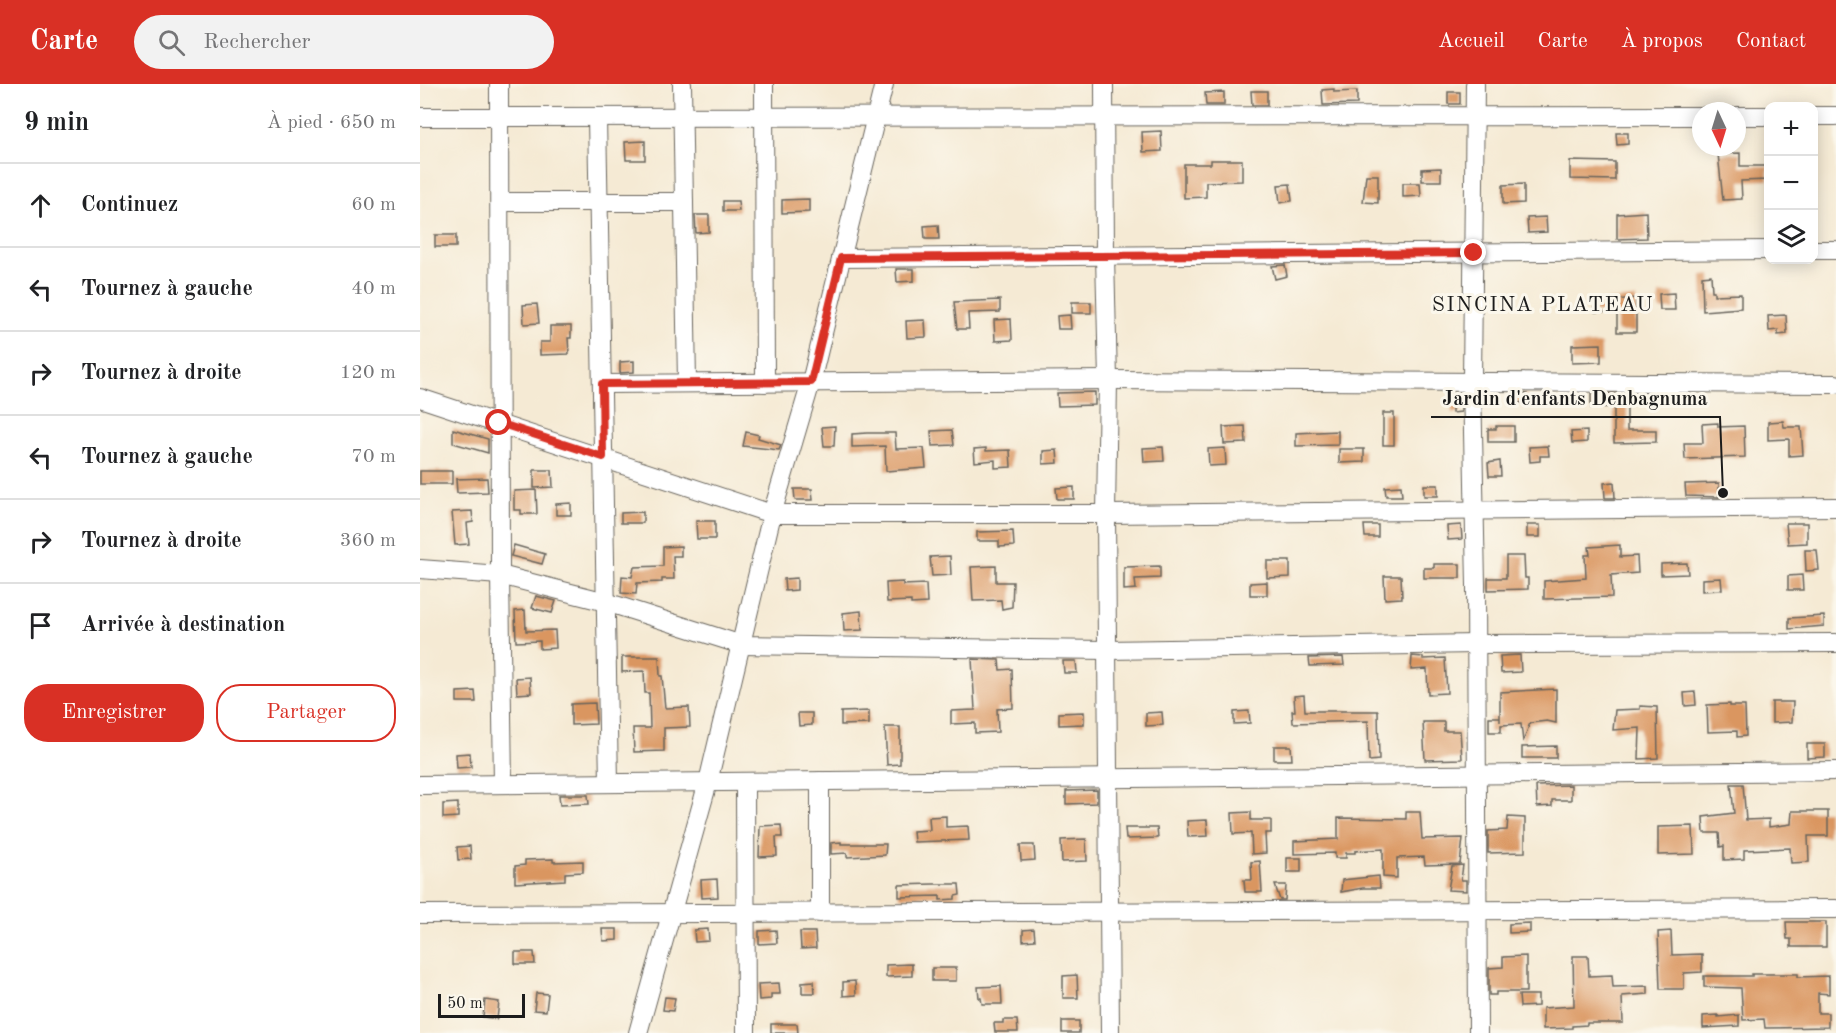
<!DOCTYPE html>
<html lang="fr">
<meta charset="utf-8">
<style>
:root{--surface:#fff;--page:#f2f2f2;--text:#202124;--muted:#757577;--line:#e0e0e0;--accent:#d93025}
body{margin:0;font-family:"Old Standard TT",serif;background:var(--page);color:var(--text)}
.controls{position:absolute;right:18px;top:18px;display:grid;overflow:hidden;border-radius:12px;box-shadow:0 3px 15px #0003}
.controls button{width:54px;height:54px;display:grid;place-items:center;padding:0;border:0;border-bottom:2px solid var(--line);background:var(--surface);color:var(--text);font:30px sans-serif}
.compass{position:absolute;left:1272px;top:18px;width:54px;height:54px;border-radius:50%;background:var(--surface);box-shadow:0 3px 15px #0003;rotate:176deg}
.scale{position:absolute;left:18px;bottom:15px;width:87px;box-sizing:border-box;padding-left:6px;border:3px solid #1c1c1c;border-top:0;font-size:16px;line-height:21px;white-space:nowrap;color:#1c1c1c;-webkit-text-stroke:4px #fbf7ec;paint-order:stroke}
.stop{position:absolute;width:18px;height:18px;margin:-14px;border:4px solid #d93025;border-radius:50%;background:#fff}
.stop.end{background:#d93025;border-color:#fff;box-shadow:0 2px 6px #0008}
.list{margin:0;padding:0;list-style:none}
h2{display:flex;justify-content:space-between;align-items:center;height:78px;margin:0;padding:0 24px;font-size:26px}
h2 small{font-size:20px;font-weight:400;color:var(--muted)}
.list li{display:grid;grid-template-columns:39px 1fr auto;gap:18px;align-items:center;box-sizing:border-box;height:84px;padding:0 24px;border-top:2px solid var(--line)}
.list b{display:block;font-size:22px;white-space:nowrap}
.list em{font-size:20px;font-style:normal;color:var(--muted)}
.actions{display:flex;gap:12px;padding:18px 24px}
.actions a{flex:1;padding:14px 0;border:2px solid var(--accent);border-radius:24px;text-align:center;font-size:21px;color:var(--accent)}
.actions .main{background:var(--accent);color:#fff}
.icon{flex:none;width:33px;height:33px;fill:none;stroke:currentColor;stroke-width:2;stroke-linecap:round;stroke-linejoin:round}
.map{position:relative;flex:none;width:1416px;height:949px;overflow:hidden}
header{display:flex;align-items:center;gap:36px;box-sizing:border-box;height:84px;padding:0 30px;background:var(--accent);color:#fff}
header strong{font-size:28px}
nav{display:flex;gap:33px;margin-inline-start:auto;font-size:21px}
.search{width:420px;height:54px;background:var(--page);display:flex;align-items:center;gap:15px;box-sizing:border-box;padding:0 21px;border-radius:33px;color:var(--muted);font-size:22px}
main{display:flex}
aside{flex:1;background:var(--surface)}
.map>svg:first-child{display:block}
.building{fill:#da9660}
.lines{fill:none;stroke-linecap:round;stroke-linejoin:round}
.minor-casing{stroke:#68645c;stroke-width:20}
.minor{stroke:#fff;stroke-width:18}
.route{stroke:#d93025;stroke-width:8}
.labels{text-anchor:middle;stroke-width:6;stroke-linejoin:round;paint-order:stroke}
.quarter-label{font-size:21px;letter-spacing:1.5px;fill:#1c1c1c;stroke:#fbf7ec}
.leader{fill:none;stroke:#1c1c1c;stroke-width:2}
.callout-dot{fill:#1c1c1c;stroke:#fbf7ec;stroke-width:2}
.callout-label{font-size:20px;text-anchor:middle;font-weight:bold;fill:#1c1c1c;stroke:#fbf7ec;stroke-width:6;stroke-linejoin:round;paint-order:stroke}
</style>
<header>
<strong>Carte</strong>
<div class="search"><svg class="icon" aria-label="search" viewBox="0 0 24 24"><circle cx="10" cy="10" r="6"/><path d="M15 15l6 6"/></svg>Rechercher</div>
<nav><a>Accueil</a><a>Carte</a><a>À propos</a><a>Contact</a></nav>
</header>
<main>
<aside>
<h2>9 min<small>À pied · 650 m</small></h2>
<ul class="list">
<li><svg class="icon" aria-label="ahead" viewBox="0 0 24 24"><path d="M12 20V5M6 11l6-6 6 6"/></svg><div><b>Continuez</b></div><em>60 m</em></li>
<li><svg class="icon" aria-label="left" viewBox="0 0 24 24"><path d="M17 20v-9H6M10 6l-5 5 5 5"/></svg><div><b>Tournez à gauche</b></div><em>40 m</em></li>
<li><svg class="icon" aria-label="right" viewBox="0 0 24 24"><path d="M7 20v-9h11M14 6l5 5-5 5"/></svg><div><b>Tournez à droite</b></div><em>120 m</em></li>
<li><svg class="icon" aria-label="left" viewBox="0 0 24 24"><path d="M17 20v-9H6M10 6l-5 5 5 5"/></svg><div><b>Tournez à gauche</b></div><em>70 m</em></li>
<li><svg class="icon" aria-label="right" viewBox="0 0 24 24"><path d="M7 20v-9h11M14 6l5 5-5 5"/></svg><div><b>Tournez à droite</b></div><em>360 m</em></li>
<li><svg class="icon" aria-label="arrive" viewBox="0 0 24 24"><path d="M6 21V4h12l-3 4 3 4H6"/></svg><div><b>Arrivée à destination</b></div></li>
</ul>
<div class="actions"><a class="main">Enregistrer</a><a>Partager</a></div>
</aside>
<div class="map">
<svg width="1416" height="949" viewBox="0 0 1416 949">
<rect width="100%" height="100%" fill="#fbf7ec"/>
<filter id="ink" filterUnits="userSpaceOnUse"><feTurbulence type="fractalNoise" baseFrequency=".0167" numOctaves="2"/><feDisplacementMap in="SourceGraphic" scale="12" xChannelSelector="R" yChannelSelector="G"/><feConvolveMatrix kernelMatrix="1 2 1 2 8 2 1 2 1" color-interpolation-filters="sRGB"/></filter>
<filter id="wash" filterUnits="userSpaceOnUse"><feTurbulence type="fractalNoise" baseFrequency=".008" numOctaves="4" result="noise"/><feDisplacementMap in="SourceGraphic" scale="24" xChannelSelector="R" yChannelSelector="G"/><feGaussianBlur stdDeviation="1.35" result="paint"/><feColorMatrix in="noise" values="0 0 0 0 0 0 0 0 0 0 0 0 0 0 0 0 0 1.4 0 .05"/><feComposite in="paint" operator="in"/></filter>
<g filter="url(#wash)">
<rect width="100%" height="100%" fill="#f5ead4"/>
<g id="blocks">
<g class="building">
<path d="M914,5V8L937,7V20L903,21L902,6Z"/>
<path d="M831,7H847V21H832Z"/>
<path d="M804,8V21H786L785,9Z"/>
<rect x="1028" y="8" width="12" height="12"/>
<path d="M741,47L742,67L723,68L722,48Z"/>
<path d="M1196,49H1208V60L1197,61Z"/>
<path d="M225,57V76H206L205,58Z"/>
<path d="M1320,69V82H1348V96L1321,97L1322,115L1303,116L1298,70Z"/>
<path d="M791,76H822V97L786,98V113L764,114V80H791Z"/>
<path d="M1150,77L1195,78V96L1150,95Z"/>
<path d="M1021,84V97H1002V85Z"/>
<path d="M946,91H958V119L943,118Z"/>
<path d="M983,99H1000L1001,112L983,113Z"/>
<path d="M870,100L872,117L860,119L858,101Z"/>
<path d="M1104,100V119L1083,120V101Z"/>
<path d="M389,115V128L362,129V116Z"/>
<path d="M303,117H318L319,127H303Z"/>
<path d="M1226,128L1227,154L1197,155V130Z"/>
<path d="M275,131H289V148L276,149Z"/>
<path d="M1126,133L1127,148L1108,149L1107,134Z"/>
<path d="M518,141L519,155H505L504,142Z"/>
<rect x="15" y="151" width="21" height="12"/>
<path d="M865,181L867,192L855,195L852,182Z"/>
<path d="M476,185H494V197L477,198Z"/>
<path d="M1291,191L1292,207H1294V211L1321,210V224L1283,227L1282,192Z"/>
<path d="M1254,209L1255,226H1240L1239,210Z"/>
<path d="M1216,214V248H1197V228H1175L1174,218Z"/>
<path d="M580,216V228L548,229L549,245H537L534,218Z"/>
<rect x="652" y="218" width="19" height="11"/>
<path d="M117,220L119,239L104,240L103,221Z"/>
<path d="M650,231L651,245H638L637,232Z"/>
<path d="M1366,231L1367,250L1358,251V246L1349,247L1348,232Z"/>
<path d="M591,235L592,256L575,257L574,236Z"/>
<path d="M505,236L506,253L487,254L486,237Z"/>
<path d="M130,242H151V254H148L149,270L120,271V258H130Z"/>
<path d="M1181,260V278L1152,279V261Z"/>
<path d="M214,277V288L200,289V278Z"/>
<path d="M675,308V321L638,322L637,309Z"/>
<path d="M1041,309V328L1032,329V310Z"/>
<path d="M1094,309L1107,310V318L1095,319Z"/>
<path d="M1171,310H1236L1237,315L1207,317V346H1236V358L1194,359V323L1171,324Z"/>
<rect x="963" y="329" width="11" height="32"/>
<path d="M1363,337L1364,343H1381L1383,371L1369,372V355L1348,356V338Z"/>
<path d="M1298,339V343L1324,342L1325,373L1265,375L1264,359H1283L1282,340Z"/>
<path d="M415,342L414,362H404L402,343Z"/>
<path d="M825,342L826,359L804,360L803,343Z"/>
<path d="M1076,342H1094V358H1068V345H1076Z"/>
<path d="M33,345L68,355V369L33,359Z"/>
<path d="M532,346L534,361L512,362L511,347Z"/>
<path d="M918,347V361L876,362V349Z"/>
<path d="M1167,347V358L1152,359L1151,348Z"/>
<path d="M326,348L339,351L338,354L361,361L359,366L323,362Z"/>
<path d="M447,349H475L476,365L504,364L506,384L466,387L465,362L432,363V350Z"/>
<path d="M1128,362L1129,372H1120V377L1110,378L1109,363Z"/>
<path d="M743,363L744,377L724,378L723,364Z"/>
<path d="M566,364V367L590,366L591,383L575,384V376L555,378L554,365Z"/>
<path d="M805,364L806,381L789,382L788,365Z"/>
<path d="M919,365H944V378L919,379Z"/>
<path d="M637,366L638,379L623,380V367Z"/>
<path d="M1080,377L1081,392H1069L1068,379Z"/>
<path d="M114,386H132L133,403L114,404Z"/>
<rect x="0" y="387" width="32" height="13"/>
<path d="M67,394L68,408L37,409L36,395Z"/>
<path d="M1194,398L1195,414H1185L1184,399Z"/>
<path d="M1299,399V413L1266,412L1265,400Z"/>
<rect x="1004" y="401" width="14" height="11"/>
<path d="M981,402L982,412H966L965,403Z"/>
<path d="M654,403V415H637L636,404Z"/>
<path d="M374,405H392L393,416H375Z"/>
<path d="M116,406L117,430H101V426H94V407Z"/>
<path d="M151,419V431H136V420Z"/>
<path d="M52,427L53,438L47,439L49,460L35,461L32,428Z"/>
<path d="M223,428V439H201V429Z"/>
<path d="M276,437H295V455H277Z"/>
<path d="M1366,439H1387V459L1368,460Z"/>
<path d="M944,441H958V453H945Z"/>
<path d="M1041,441L1042,455L1028,456L1027,442Z"/>
<rect x="1107" y="441" width="13" height="12"/>
<path d="M593,447L594,462L579,463V457H557V448Z"/>
<path d="M94,461L125,470L122,480L91,472Z"/>
<path d="M1200,461V473L1217,472L1218,489L1191,491L1192,513L1124,515V497L1166,494L1165,471H1170L1169,463Z"/>
<path d="M261,462V472H253L254,495H242V498L217,499L216,510L201,509L202,492L212,493L214,483L243,482V463Z"/>
<path d="M1385,466H1397L1399,486L1386,487Z"/>
<path d="M530,472L531,491L512,492L510,473Z"/>
<path d="M1086,472H1104L1105,494H1108V505L1068,506V494H1086Z"/>
<path d="M847,477H870V493L847,494Z"/>
<path d="M1267,479L1268,490L1241,491V480Z"/>
<path d="M1014,480H1040V494H1004V484H1014Z"/>
<path d="M576,482V498H593L592,523L582,525L581,516L553,517L551,483Z"/>
<path d="M740,482V494L715,495L716,505L704,506V483Z"/>
<path d="M1382,491L1383,506H1368V492Z"/>
<path d="M964,492H981L982,514L965,515Z"/>
<path d="M377,494V506L365,507L364,495Z"/>
<path d="M1301,494L1302,506L1282,507V495Z"/>
<path d="M483,498V501L506,500L507,519L491,520V517L467,518L466,499Z"/>
<path d="M847,498V511H830V499Z"/>
<path d="M116,512L136,517L132,529L112,524Z"/>
<path d="M105,526L106,547L135,546L136,564L120,565V557L96,558L95,527Z"/>
<path d="M441,527L442,546L424,547L423,529Z"/>
<path d="M1404,532V542L1369,545V534Z"/>
<path d="M1100,571L1101,588L1081,589L1080,572Z"/>
<path d="M992,572L1003,573V575L1025,574L1027,609L1008,610L1007,585L991,586Z"/>
<path d="M202,573H239L240,592H242L245,624L269,623L270,643L244,644V667L214,668L213,644H230L229,609H225L224,587L202,588Z"/>
<path d="M923,573L924,581L890,582L889,574Z"/>
<path d="M552,575L579,576L580,586L592,585L593,624L577,625L578,648L555,649V639L531,640V627L555,626Z"/>
<path d="M643,577H656L657,589H644Z"/>
<path d="M110,593L111,609L97,610L96,594Z"/>
<path d="M1136,605V639L1127,637L1110,639L1103,658L1101,640L1081,641V648H1069V633H1080V638V608Z"/>
<path d="M55,607L56,618H37V608Z"/>
<path d="M1275,608L1276,621L1265,622L1264,609Z"/>
<path d="M884,611L885,627H958L959,676L949,677L948,637L873,639L872,627H875L874,612Z"/>
<path d="M1352,618H1373L1372,638L1352,639Z"/>
<path d="M175,619L176,640L151,641V620Z"/>
<path d="M1310,620V622H1325L1326,652L1317,653V647L1288,648L1287,621Z"/>
<path d="M1220,622L1237,623L1238,674L1219,675L1220,644L1193,646L1195,626L1220,625Z"/>
<path d="M449,627V640L421,641V628Z"/>
<path d="M829,627L830,639L814,640V628Z"/>
<path d="M664,628V640L639,641V629Z"/>
<path d="M742,628L743,641L726,642V629Z"/>
<path d="M378,629H392V641L379,642Z"/>
<path d="M1003,638H1024V647H1040L1042,675L1005,676Z"/>
<path d="M465,643H480V680L467,681Z"/>
<path d="M1387,660H1405V673L1387,674Z"/>
<path d="M854,662H871L872,676H854Z"/>
<path d="M1136,662V674H1102V663Z"/>
<path d="M50,669L51,683L37,684L36,670Z"/>
<path d="M1311,700H1323L1326,736L1349,735V743L1371,740L1372,727H1408V752H1388L1389,778L1371,779L1370,764L1324,766V775L1304,776V762L1300,763L1299,749H1284L1283,733L1314,729Z"/>
<path d="M1151,701V716H1132V722L1117,723L1116,702Z"/>
<path d="M677,706V719L646,720V707Z"/>
<path d="M139,711H168L169,720L140,721Z"/>
<path d="M38,719V733L23,734V720Z"/>
<path d="M831,728V736H851V749H845L846,769L832,770L831,749L813,750L812,729Z"/>
<path d="M986,728H1000L1002,755L1043,754L1040,780L1005,781L1004,773L977,774V794L963,793V765L935,767V769H926V774H915V769L874,770V757L918,755V734L986,735Z"/>
<path d="M526,732V743L548,742L549,756L494,758L493,747L510,746L509,733Z"/>
<path d="M1088,733L1105,734V768L1068,769V747L1087,746Z"/>
<path d="M787,736L788,752L768,753L767,737Z"/>
<path d="M361,741L362,753H356L357,772L339,773L340,742Z"/>
<path d="M1273,742L1274,770L1238,771V743Z"/>
<path d="M705,744H737L738,754L706,755Z"/>
<path d="M666,755L667,777L642,778L641,756Z"/>
<path d="M421,758V760H466L465,771L427,773V769L411,770V759Z"/>
<path d="M600,761H614L615,776L601,777Z"/>
<path d="M50,762L51,775L38,776L37,763Z"/>
<rect x="867" y="774" width="14" height="14"/>
<path d="M133,775V778L163,777V788L145,789V796L95,799V782L105,781V776Z"/>
<path d="M840,777L842,808H825L824,796H832L831,778Z"/>
<path d="M1043,781L1041,796H1046V807L1028,806L1032,782Z"/>
<path d="M959,792L960,804H943L921,808L922,796Z"/>
<path d="M297,795L298,813L282,814L281,796Z"/>
<path d="M513,800H539L540,811L535,812V815L520,816V812L479,813V801Z"/>
<path d="M855,801H866L865,816H860Z"/>
<path d="M1366,838H1406V863H1371V855H1367Z"/>
<path d="M1110,839V848L1089,849V840Z"/>
<path d="M182,845H197V856L183,857Z"/>
<path d="M288,845L289,857L275,858L274,846Z"/>
<path d="M614,845L615,856L603,857V846Z"/>
<path d="M356,846L357,859L339,860V847Z"/>
<path d="M1251,847L1252,871L1282,870V888L1264,889V905H1240L1238,848Z"/>
<path d="M380,848H395L396,864L381,865Z"/>
<path d="M95,868H114L115,880H95Z"/>
<path d="M1106,872V908H1076V911H1069V884L1083,883V873Z"/>
<path d="M1153,872H1168L1169,892L1192,891L1193,903L1228,902V910L1202,912L1203,939H1167V941L1152,942V944L1123,945V924L1154,922Z"/>
<path d="M492,880V892L466,893V881Z"/>
<rect x="512" y="884" width="24" height="13"/>
<path d="M1332,890H1378V893L1409,892V910L1398,909V929H1408V943L1345,944L1344,935L1323,936L1321,904L1284,903V892H1332Z"/>
<path d="M657,891L658,914H643V892Z"/>
<path d="M394,897L395,909H382V898Z"/>
<path d="M435,897L436,911L423,912V898Z"/>
<path d="M359,899L360,910H351V915L339,916L338,900Z"/>
<path d="M581,902L582,920H562L561,914H559L558,903Z"/>
<path d="M116,909L128,910L126,927L114,926Z"/>
<path d="M1099,911H1118V922L1100,923Z"/>
<path d="M245,913L255,914L253,927L243,926Z"/>
<path d="M65,916L79,918L77,935L63,933Z"/>
<path d="M1298,931V933L1319,931V942L1283,944V932Z"/>
<path d="M583,936H597L598,948H575L574,939H583Z"/>
<rect x="642" y="937" width="17" height="12"/>
<path d="M351,940H377L378,949H351Z"/>
</g>
</g>
</g>
<g filter="url(#ink)">
<use href="#blocks" fill-opacity="0" stroke="#68645c" stroke-width="1.5"/>
<g class="lines">
<defs>
<g id="minor">
<path d="M79,0L80,491L83,700"/>
<path d="M262,0L267,299"/>
<path d="M344,0L345,299"/>
<path d="M684,0L685,172L688,296L686,430L690,949"/>
<path d="M1055,0L1052,297L1056,501L1058,949"/>
<path d="M1317,32H1348"/>
<path d="M1394,32H1416"/>
<path d="M0,33L1281,32"/>
<path d="M177,33L189,699"/>
<path d="M80,118H264"/>
<path d="M1394,166H1416"/>
<path d="M421,174L1348,166"/>
<path d="M182,300L688,296L1416,300"/>
<path d="M0,314L352,430H686L1416,423"/>
<path d="M0,485L80,491L186,518L322,561L687,566L1056,560L1416,559"/>
<path d="M400,697V829"/>
<path d="M325,698L326,949"/>
<path d="M0,701L1416,687"/>
<path d="M0,830L1416,825"/>
<path d="M218,949L288,698L352,430L391,298L464,0"/>
</g>
</defs>
<use href="#minor" class="minor-casing"/>
<use href="#minor" class="minor"/>
</g>
</g>
<g class="lines" filter="url(#ink)">
<path class="route" d="M79,339L183,373L182,300L391,298L421,174L1054,169"/>
</g>
<g class="labels">
<g class="quarter-label">
<text x="1123" y="227">SINCINA PLATEAU</text>
</g>
</g>
<path class="leader" d="M1303 409L1300 333H1011"/>
<circle class="callout-dot" cx="1303" cy="409" r="6"/>
<g class="callout-label">
<text x="1155" y="321">Jardin d'enfants Denbagnuma</text>
</g>
</svg>
<div class="controls">
<button>+</button>
<button>−</button>
<button><svg class="icon" aria-label="layers" viewBox="0 0 24 24"><path d="M12 4l9 5-9 5-9-5zM3 14l9 5 9-5"/></svg></button>
</div>
<svg class="compass" viewBox="-18 -18 36 36"><path d="M0-13l5 13h-10z" fill="#e53935"/><path d="M0 13l5-13h-10z" fill="#757577"/></svg>
<div class="scale">50 m</div>
<div class="stop" style="left:79px;top:339px"></div>
<div class="stop end" style="left:1054px;top:169px"></div>
</div>
</main>
